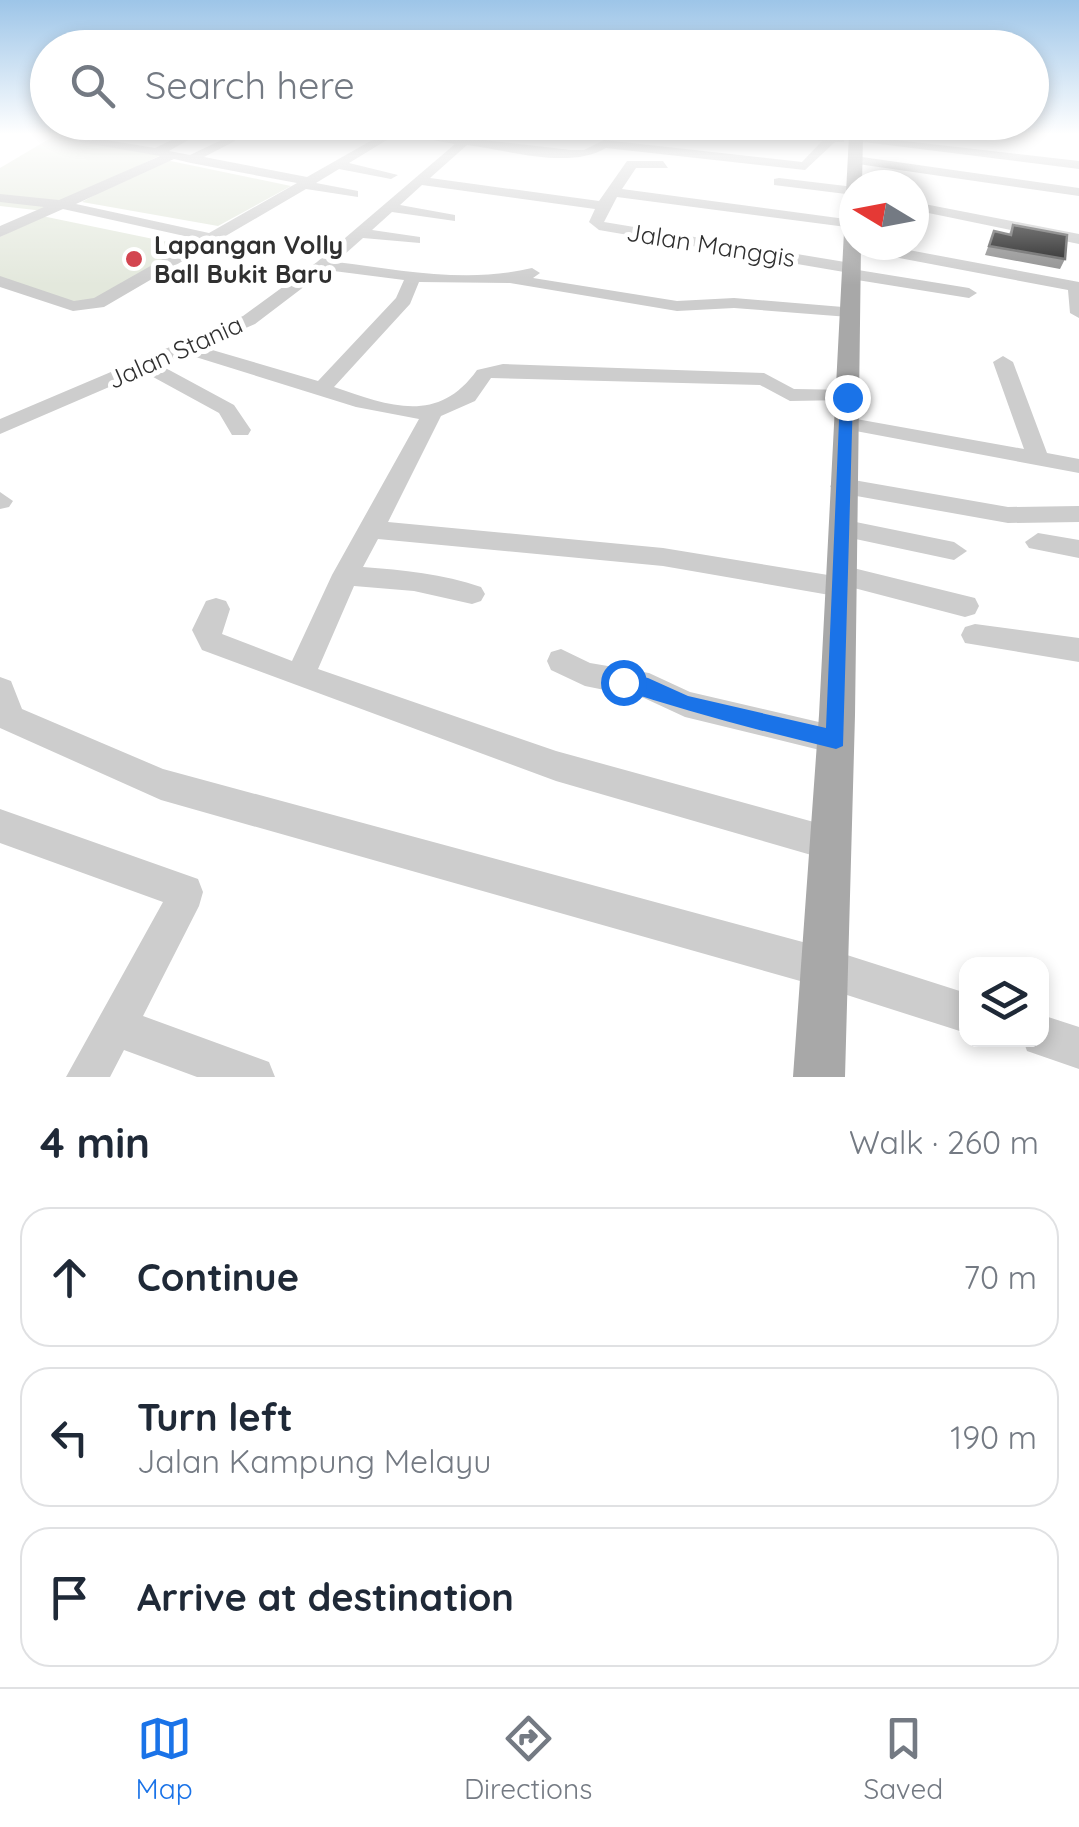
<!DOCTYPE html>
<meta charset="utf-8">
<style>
:root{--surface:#fff;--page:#f6f6f7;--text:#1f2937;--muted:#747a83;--line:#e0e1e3;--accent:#1a73e8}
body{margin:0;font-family:Quicksand,sans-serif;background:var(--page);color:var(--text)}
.controls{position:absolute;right:30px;bottom:30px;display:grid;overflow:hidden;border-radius:20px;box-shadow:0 5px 15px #0003}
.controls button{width:90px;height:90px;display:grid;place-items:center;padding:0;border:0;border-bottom:2px solid var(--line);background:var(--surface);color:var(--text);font:50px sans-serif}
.compass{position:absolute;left:839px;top:170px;width:90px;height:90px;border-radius:50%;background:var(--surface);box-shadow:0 5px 15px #0003;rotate:280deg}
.stop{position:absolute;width:30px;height:30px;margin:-22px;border:8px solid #1a73e8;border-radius:50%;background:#fff}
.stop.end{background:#1a73e8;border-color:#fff;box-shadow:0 2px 10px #0008}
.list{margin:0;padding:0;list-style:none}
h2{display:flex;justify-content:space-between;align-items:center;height:130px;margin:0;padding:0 40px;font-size:42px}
h2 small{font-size:32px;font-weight:400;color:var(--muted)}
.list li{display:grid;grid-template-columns:65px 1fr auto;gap:30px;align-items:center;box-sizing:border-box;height:140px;margin:0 20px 20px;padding:0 20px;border:2px solid var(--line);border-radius:30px}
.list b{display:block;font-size:38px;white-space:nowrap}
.list p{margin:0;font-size:32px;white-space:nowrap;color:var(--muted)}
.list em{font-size:32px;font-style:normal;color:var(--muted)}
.icon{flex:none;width:55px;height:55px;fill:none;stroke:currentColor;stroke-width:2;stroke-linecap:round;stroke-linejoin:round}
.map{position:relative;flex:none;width:1079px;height:1077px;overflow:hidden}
.search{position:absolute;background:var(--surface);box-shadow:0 5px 15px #0003;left:30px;right:30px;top:30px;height:110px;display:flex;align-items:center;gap:25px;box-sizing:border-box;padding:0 35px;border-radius:55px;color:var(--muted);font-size:38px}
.sheet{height:610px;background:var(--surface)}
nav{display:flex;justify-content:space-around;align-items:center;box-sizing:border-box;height:140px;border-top:2px solid var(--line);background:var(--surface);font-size:28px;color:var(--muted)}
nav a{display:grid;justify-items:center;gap:5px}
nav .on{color:var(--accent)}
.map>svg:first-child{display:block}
.green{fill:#e3e8dc}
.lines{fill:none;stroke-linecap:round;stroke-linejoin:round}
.minor{fill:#cdcdcd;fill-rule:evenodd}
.major{fill:#a8a8a8;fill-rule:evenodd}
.wall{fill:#8b8b8b}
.building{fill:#171717;stroke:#5d5d5d;stroke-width:2.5}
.route{fill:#1a73e8}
.poi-dot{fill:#d34550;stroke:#fff;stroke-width:4}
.labels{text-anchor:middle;stroke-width:10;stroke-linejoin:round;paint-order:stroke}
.far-poi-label{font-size:25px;font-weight:bold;fill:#303030;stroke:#fff;text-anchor:start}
.far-street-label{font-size:25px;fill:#303030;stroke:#fff}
</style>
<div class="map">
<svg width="1079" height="1077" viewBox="0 0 1079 1077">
<rect width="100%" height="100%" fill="#fff"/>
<g class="green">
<path d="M54,136L161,155L44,211L0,206V168Z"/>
<path d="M161,159L291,186L218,226L82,202Z"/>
<path d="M42,216L197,248L90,307L0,280V237Z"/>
</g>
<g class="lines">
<g class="minor">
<path d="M76,135L155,148L182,135H197L169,151L190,155L232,135L235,141L204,157L307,177L381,135H395L349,163L398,175L391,179L339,169L316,183L358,191V197L306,189L104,307L73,311L0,287V276L74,301L94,298L198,239L63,209L0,237V226L44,207L0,202V194L59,200L160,156L80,142ZM174,159L191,163L297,183L209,233L76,204Z"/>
<path d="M404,135H478L475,139L571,150H584L604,140L802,162L822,141L792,135L844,136V142H835L805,170L606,148C569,170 509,150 467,145L430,178L599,201L627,161H663L668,168H636L622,189L853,220L854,228L617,197L604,222L851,263L857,265L858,270L969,288L977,293L969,298L851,279L845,277L844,272L599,230L589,222L595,209L422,185L400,205L455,215V221L392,212L372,230L420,237V243L363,238L336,262C401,270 467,284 532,268L540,273L533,278L677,301L734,298L855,308L858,312L849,317L734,308L677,311L510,283L419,282L410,304L334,387C389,406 438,425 477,370L503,364L764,373L794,389L854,390L857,394L847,400L790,401L760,385L491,378L475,401L441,416L388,522L663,548L828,575L832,568L841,565L975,598L979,606L975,614L965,617L854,588L841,597L663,566L378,539L363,567C403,570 443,574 481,587L485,594L481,601L472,604L414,591L354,586L318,669L556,751L832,827L844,832L849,844L844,856L832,861L556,781L202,650L192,630L206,601L216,598L226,601L230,609L222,634L292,661L332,575L419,419L356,407L186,354L160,365L234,405L251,430L248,435H232L219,413L144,372L0,434V419L243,316L317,262L455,144ZM326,270L404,280L396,298L318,381L202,347L255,324Z"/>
<path d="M852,135L1079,161V169L856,141Z"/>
<path d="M855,156L1079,188V196L851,163Z"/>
<path d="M779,178L854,187V195L774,185V179Z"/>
<path d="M914,202L1079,234V244L914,210Z"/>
<path d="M854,241V245H882L1079,282V318L1070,313L1068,290L857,250L849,245Z"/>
<path d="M1003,356L1013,362L1047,453L1079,459V473L845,429L834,423L845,417L1024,449L993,362Z"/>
<path d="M842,478L1008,507L1079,506V522L1008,523L834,492L830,486Z"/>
<path d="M0,492L13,501L9,507L0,509Z"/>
<path d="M841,519L954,542L967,551L954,560L832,534L829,528Z"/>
<path d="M1038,533L1079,540V558L1029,548L1025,542Z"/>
<path d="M975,624L1079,638V662L965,643L961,635L965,627Z"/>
<path d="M561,649L590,663L649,673L690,692L836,726L847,730L852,740L847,750L836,754L685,717L644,698L585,686L551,670L547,661L551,652Z"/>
<path d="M0,677L11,681L22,709L163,769L825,948L966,993V1033L825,988L161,800L0,728Z"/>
<path d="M0,809L198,879L203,892L199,906L143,1016L269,1062L275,1077H197L124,1050L110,1077H66L163,902L0,843Z"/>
<path d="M1042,1015L1079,1027V1069L1027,1051L1023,1040H1042Z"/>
</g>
<path class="major" d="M849,135H863L862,185H854V245H861L855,715L845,1077H793L819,715Z"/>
</g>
<path class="wall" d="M1013,225L1065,259L1060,269L985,255L994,231L1009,234Z"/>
<path class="building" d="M1013,225L1067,235L1065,259L989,246L994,231L1011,235Z"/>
<linearGradient id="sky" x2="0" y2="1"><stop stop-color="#9dc5e8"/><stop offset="0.47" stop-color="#fff"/><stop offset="1" stop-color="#fff" stop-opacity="0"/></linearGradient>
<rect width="1079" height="285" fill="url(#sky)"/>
<path class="route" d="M847,393L853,397L843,746L836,749C761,731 688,712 616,688L613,682L623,674L648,678L688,696L826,728L840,397Z"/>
<circle class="poi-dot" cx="134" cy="259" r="10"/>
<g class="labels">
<g class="far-poi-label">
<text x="154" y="254">Lapangan Volly<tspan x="154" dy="29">Ball Bukit Baru</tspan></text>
</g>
<g class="far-street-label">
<text transform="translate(711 245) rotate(9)" y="9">Jalan Manggis</text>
<text transform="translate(175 352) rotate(-24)" y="9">Jalan Stania</text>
</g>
</g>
</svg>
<div class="controls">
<button><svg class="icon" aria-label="layers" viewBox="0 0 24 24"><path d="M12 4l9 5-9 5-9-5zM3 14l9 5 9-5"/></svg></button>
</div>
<svg class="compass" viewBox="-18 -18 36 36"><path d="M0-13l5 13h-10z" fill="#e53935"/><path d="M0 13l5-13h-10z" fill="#747a83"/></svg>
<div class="stop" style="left:623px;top:682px"></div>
<div class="stop end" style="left:847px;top:397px"></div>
<div class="search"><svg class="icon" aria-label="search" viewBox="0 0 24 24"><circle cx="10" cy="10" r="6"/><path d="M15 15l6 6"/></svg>Search here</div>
</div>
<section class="sheet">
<h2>4 min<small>Walk · 260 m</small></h2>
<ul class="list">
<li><svg class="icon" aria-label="ahead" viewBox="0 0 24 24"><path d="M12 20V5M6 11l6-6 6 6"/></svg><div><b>Continue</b></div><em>70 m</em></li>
<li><svg class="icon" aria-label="left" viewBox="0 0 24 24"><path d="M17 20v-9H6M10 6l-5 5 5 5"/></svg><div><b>Turn left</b><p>Jalan Kampung Melayu</p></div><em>190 m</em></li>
<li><svg class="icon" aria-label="arrive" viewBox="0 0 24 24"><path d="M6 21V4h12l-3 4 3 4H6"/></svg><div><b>Arrive at destination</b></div></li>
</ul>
</section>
<nav>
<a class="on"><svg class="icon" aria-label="map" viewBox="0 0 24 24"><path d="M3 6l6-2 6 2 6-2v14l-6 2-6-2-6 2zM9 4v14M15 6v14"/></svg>Map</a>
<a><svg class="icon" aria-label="directions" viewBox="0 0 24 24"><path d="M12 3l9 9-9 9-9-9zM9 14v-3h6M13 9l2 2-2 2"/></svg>Directions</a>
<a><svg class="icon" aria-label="saved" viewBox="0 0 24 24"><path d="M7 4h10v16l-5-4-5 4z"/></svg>Saved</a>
</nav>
